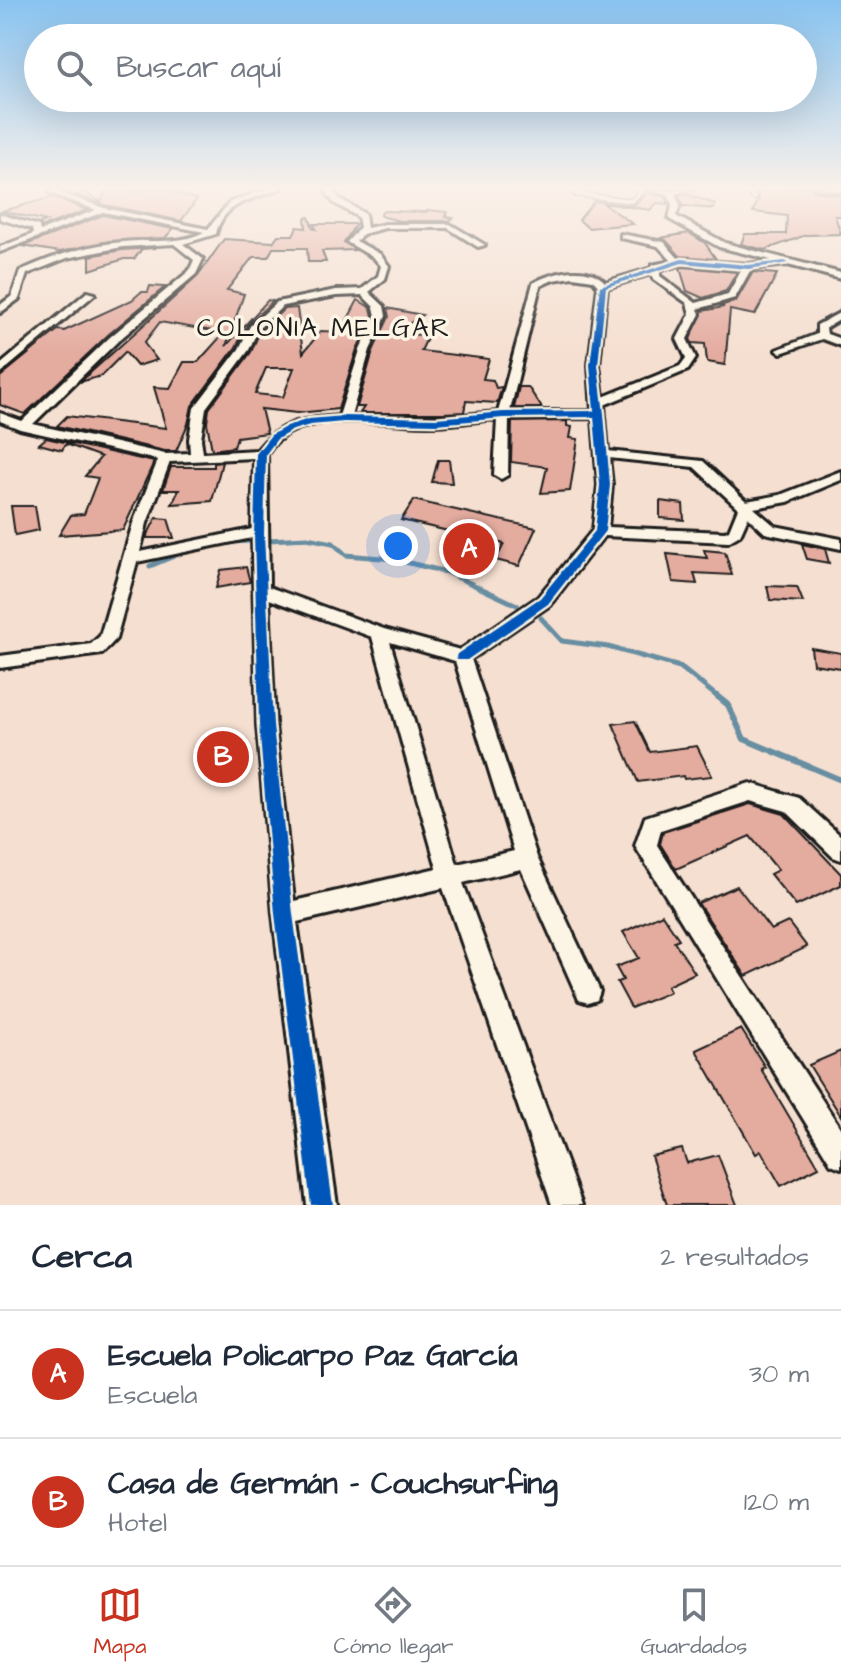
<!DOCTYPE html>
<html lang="es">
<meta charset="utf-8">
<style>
:root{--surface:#fff;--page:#f6f6f7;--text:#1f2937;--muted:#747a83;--line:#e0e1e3;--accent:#c8321e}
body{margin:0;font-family:"Architects Daughter",sans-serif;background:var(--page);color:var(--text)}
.you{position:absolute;left:398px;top:546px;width:28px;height:28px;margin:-20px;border:6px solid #fff;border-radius:50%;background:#1a73e8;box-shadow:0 0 0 12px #1a73e833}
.badge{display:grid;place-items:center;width:52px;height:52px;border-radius:50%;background:var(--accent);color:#fff;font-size:26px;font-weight:700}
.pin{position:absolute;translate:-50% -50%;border:4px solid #fff;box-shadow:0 2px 8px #0006}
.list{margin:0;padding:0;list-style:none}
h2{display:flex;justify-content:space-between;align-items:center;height:104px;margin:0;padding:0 32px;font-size:34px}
h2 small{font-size:26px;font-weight:400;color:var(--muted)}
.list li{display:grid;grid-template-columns:52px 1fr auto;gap:24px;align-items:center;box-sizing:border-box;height:128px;padding:0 32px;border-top:2px solid var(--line)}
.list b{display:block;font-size:30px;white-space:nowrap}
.list p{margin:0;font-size:26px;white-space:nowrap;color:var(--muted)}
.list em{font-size:26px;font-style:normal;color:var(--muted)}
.icon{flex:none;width:44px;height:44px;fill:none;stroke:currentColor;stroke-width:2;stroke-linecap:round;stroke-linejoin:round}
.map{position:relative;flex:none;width:841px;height:1205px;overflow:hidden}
.search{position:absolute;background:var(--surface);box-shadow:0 8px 32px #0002;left:24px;right:24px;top:24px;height:88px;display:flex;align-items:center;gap:20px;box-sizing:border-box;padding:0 28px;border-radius:44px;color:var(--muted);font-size:30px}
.sheet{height:360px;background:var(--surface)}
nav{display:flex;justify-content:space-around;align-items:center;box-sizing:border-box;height:112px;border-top:2px solid var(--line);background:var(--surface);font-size:22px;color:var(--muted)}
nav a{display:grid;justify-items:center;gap:4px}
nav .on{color:var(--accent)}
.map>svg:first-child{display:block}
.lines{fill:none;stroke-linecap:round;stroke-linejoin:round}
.stream-far1{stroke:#678ea2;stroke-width:5}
.stream{stroke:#678ea2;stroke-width:6}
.building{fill:#e4ab9f;stroke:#1c1c1c;stroke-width:2;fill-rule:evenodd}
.service-casing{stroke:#1c1c1c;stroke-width:7}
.minor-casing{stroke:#1c1c1c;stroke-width:6}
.service{stroke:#fcf5e5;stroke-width:4}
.minor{fill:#fcf5e5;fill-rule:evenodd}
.cycleway-casing{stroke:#fcf5e5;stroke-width:5}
.cycleway{fill:#0057b8;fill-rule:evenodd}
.labels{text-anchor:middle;stroke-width:7;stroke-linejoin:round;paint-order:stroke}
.far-neighbourhood-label{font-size:26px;letter-spacing:2px;fill:#1c1c1c;stroke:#fcf5e5}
</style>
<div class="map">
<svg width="841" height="1205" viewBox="0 0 841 1205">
<rect width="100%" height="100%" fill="#f5dfd0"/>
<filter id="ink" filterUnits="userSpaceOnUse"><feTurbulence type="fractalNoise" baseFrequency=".0125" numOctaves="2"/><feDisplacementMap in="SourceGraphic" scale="16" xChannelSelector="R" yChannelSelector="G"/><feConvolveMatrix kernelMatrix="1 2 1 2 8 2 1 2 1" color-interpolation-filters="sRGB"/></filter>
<g filter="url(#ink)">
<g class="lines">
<g class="stream-far1">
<path d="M231,542L307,538L333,543L346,555L393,559L446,572L517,605"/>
<path d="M150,566L186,551"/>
<path d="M541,618L562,641L608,647L680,667L719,698"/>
</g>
<path class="stream" d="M717,696L728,705L744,739L841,780"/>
</g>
<g class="building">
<path d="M107,187L137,192L156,187L197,199L181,221L105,205L75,195L85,192L101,202Z"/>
<path d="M763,187H811L814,191L841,195V216H835L841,234L806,235L765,250L741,244L745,234H786L787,216L753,212L759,198L754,190H762Z"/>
<path d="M647,192L666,197L669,204L657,203L650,210L603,203L633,224L588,228L579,220L594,201L633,206Z"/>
<path d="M686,194L715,204L714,209L683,206L679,196Z"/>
<path d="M53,197L87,210L42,227L40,223L46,221L2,211Z"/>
<path d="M428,210L447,212L445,216L453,218L449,221H399L381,216L382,211L426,212Z"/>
<path d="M103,215L173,229L165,238L109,241L60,252L23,246Z"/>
<path d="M309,217L313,228L316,229L314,224H356L344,242L355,250L322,251L326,262H308L307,248H273L268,257H253L227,290L244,294L226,346L268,300L273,301L248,324L236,347L192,406L188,424L176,451H165L57,426L67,416L166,428L154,387L170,388L184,362H198L224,333L160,322L144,343L157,360L137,366L125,352L101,376L80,382L198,276L224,239L273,242L278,235H293L297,227L306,228L305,218Z"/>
<path d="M689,233L705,243L716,259L680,256L666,240L660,238Z"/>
<path d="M155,248L142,249L134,259H124L90,270V256L122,250Z"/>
<path d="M683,267L737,272L726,291L703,298L687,291L680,268Z"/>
<path d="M753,272L777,274L755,315L730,310L725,365L707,362L705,344L692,343L690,339L702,311L724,307L720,306L736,301Z"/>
<path d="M150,286L165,287L108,335L25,414L0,405V377L49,337L58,330L64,331L132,300L141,292H148Z"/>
<path d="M358,300L371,308L373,316L357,349L338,409L297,413L261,409L267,433L237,437L234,447L212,450L207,423L209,409L251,352L260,331L284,309L297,308L303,353L321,331L341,332ZM266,368H294L283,397L255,394Z"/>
<path d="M387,308L422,315L390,336L429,334L421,351L489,359L483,379L493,380L496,388L502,387L497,403L466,401L464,412L443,413H360L364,407H357L373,351L389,317Z"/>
<path d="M519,387H528L542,408H514Z"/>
<path d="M567,421V426L572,427L570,438L578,439L570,491L541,493L547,467L511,462L512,422Z"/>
<path d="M46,438L154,462L123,530L59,535L71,515L84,514L98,478L85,476L101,457L66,444L62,450L39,444Z"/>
<path d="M438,460H449L452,483L432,482Z"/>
<path d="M222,462L212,501L172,504L179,490H163L171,467H214V463Z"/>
<path d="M414,500L434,505L536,528L519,566L496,560L504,544L401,520Z"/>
<path d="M660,501L683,504L684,520L660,518Z"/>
<path d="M11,506H35L39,530L15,535Z"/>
<path d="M156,518L168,519L174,538H146Z"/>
<path d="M802,544L825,549L829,563L807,559Z"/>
<path d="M704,550L725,552L732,575L694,573L697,584L673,582L667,554L707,558Z"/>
<path d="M246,567L250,582L216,588L221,570Z"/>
<path d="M767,586L797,587L803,602L770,600Z"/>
<path d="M811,648L841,653V668L813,664Z"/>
<path d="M635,721L650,752L697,746L712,776L684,779L683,776L638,782L613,724Z"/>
<path d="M750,804L784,814L841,874V885L796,906L770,874L778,870L750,836L676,869L660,844L663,832Z"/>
<path d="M737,886L771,930L788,922L807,947L746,976L698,903Z"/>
<path d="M662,914L679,939L674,941L695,973L667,986L670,992L631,1008L617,982L623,980L616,967L639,958L623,932Z"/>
<path d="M741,1029L765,1067L761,1069L819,1167L781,1186L761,1151L756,1154L696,1050Z"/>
<path d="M841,1051V1116L809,1065Z"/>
<path d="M682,1149L687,1163L718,1155L737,1205H667L651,1156Z"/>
</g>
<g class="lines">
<defs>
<g id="service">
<path d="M745,187L754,198"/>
<path d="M575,194L632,201L643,189"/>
</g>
<g id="minor">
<path d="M273,187H283C257,200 224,199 216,234L183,244L203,259L196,274L118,341L33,424L165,454L190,453L189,439L194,408L239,349L250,326L277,302L336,290L362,289L378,276L381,266L374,258L347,242L360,227L358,217L334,203L323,187H329L340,199L365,214L367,228L385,224H450L485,245L478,247L448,228H385L363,234L356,241L380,254L389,266L385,279L369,292L384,306L386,316L370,350L351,416L436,417L498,412L533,283C552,272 588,263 605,282L651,268L652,265L672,261L658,246L621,238V234L664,242L679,259L748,264L775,261L719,247L669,219L672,205L668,194L640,187L671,191L697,187L675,194L680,205L676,216L725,243L841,273V279L788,265L751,269L735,298L698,309L700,314L687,339L696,358L688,370L604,405L608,451L703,461L746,501L780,495L841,471V480L788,502L754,508L775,526L841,539V549L765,533L748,517L740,535L728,542L604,536L550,605L471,659L537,857L600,991L597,1000L588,1003L579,1000L521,869L463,883L582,1205H552L443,888L297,922L337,1205H307L273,914L257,725L252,538L137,562L116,639L102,654L0,668V656L91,644L100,636L133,523L158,460L20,429L0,421V413L22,421L110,337L189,271L194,260L174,244L122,247L67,258L27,274L19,299L0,313V305L12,296L20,271C52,256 87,245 123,242C149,239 180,245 204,232L103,212L0,252V247L33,234L32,229L0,219V214L39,226L40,231L96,210L50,193L52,190L104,208L208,229L230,202ZM683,264L742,269L728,294L696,303L660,276V271ZM651,274L653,279L687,303L690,314L677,339L686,358L680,366L603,397L599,365L607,288ZM573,277L593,280L598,286L589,365L592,411H510L540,286L553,280ZM362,295L374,307L376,316L360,350L339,416C303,419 281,420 257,450L203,453L201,439L206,408L249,350L258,329L283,306L336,296ZM593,418L598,485L593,530L538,597L460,650L384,629L269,587L267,454C271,450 274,443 279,440C312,410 393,426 435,425C456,424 477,421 497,419L494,475L501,479L508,475L509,419ZM254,458L252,529L140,552L147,523L170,462ZM609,458L694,467L738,508L729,530L725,532L608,527L612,485ZM269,599L372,637L437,868L294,901L275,725ZM390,642L455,661L514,851L457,864Z"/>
<path d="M814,187L841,188V192Z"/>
<path d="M87,292L95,294L0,374V365Z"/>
<path d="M841,312V319L826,328L827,334L841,339V346L822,339L781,353L776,350L817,334V325Z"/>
<path d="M750,783L799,798L841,836V860L833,857L786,811L750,801L661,830L657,845L841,1129V1168L831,1164L635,846L645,817Z"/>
</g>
</defs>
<use href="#service" class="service-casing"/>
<use href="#minor" class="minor-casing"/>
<use href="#service" class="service"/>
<use href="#minor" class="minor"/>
<defs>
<path id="cycleway" d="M682,259L748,265L785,261L788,263L748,269L682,263L606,287L598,365L604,414L610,485L605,531L548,604L467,660H457L456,657L457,654L540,598L595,531L600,485L594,417L503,418L436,424L344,422L310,425L293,430L277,439L266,454L264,534L273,725L293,914L333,1205H311L275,914L259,725L254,534L256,454L271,435L287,426L309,419L344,416L436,418L503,412L594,411L590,365L600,286Z"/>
</defs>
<use href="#cycleway" class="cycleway-casing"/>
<use href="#cycleway" class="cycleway"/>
</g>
</g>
<linearGradient id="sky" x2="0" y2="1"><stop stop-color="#88c3f0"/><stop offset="0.53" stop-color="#faf1ea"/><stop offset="1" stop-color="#faf1ea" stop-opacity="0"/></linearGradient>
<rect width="841" height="355" fill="url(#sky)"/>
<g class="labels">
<g class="far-neighbourhood-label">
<text x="324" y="336">COLONIA MELGAR</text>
</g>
</g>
</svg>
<div class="you"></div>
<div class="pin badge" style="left:469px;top:549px">A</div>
<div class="pin badge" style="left:223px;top:757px">B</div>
<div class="search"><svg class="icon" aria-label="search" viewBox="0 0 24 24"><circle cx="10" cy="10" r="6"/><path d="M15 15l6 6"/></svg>Buscar aquí</div>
</div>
<section class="sheet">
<h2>Cerca<small>2 resultados</small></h2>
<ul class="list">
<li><span class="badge">A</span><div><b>Escuela Policarpo Paz García</b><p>Escuela</p></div><em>30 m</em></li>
<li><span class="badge">B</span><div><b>Casa de Germán - Couchsurfing</b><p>Hotel</p></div><em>120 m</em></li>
</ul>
</section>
<nav>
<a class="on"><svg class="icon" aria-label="map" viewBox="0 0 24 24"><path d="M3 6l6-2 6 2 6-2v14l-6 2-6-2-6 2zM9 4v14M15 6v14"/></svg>Mapa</a>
<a><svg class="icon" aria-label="directions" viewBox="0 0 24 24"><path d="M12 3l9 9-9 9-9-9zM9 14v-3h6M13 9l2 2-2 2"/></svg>Cómo llegar</a>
<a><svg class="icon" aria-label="saved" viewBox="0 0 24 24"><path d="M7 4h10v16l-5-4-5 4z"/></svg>Guardados</a>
</nav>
